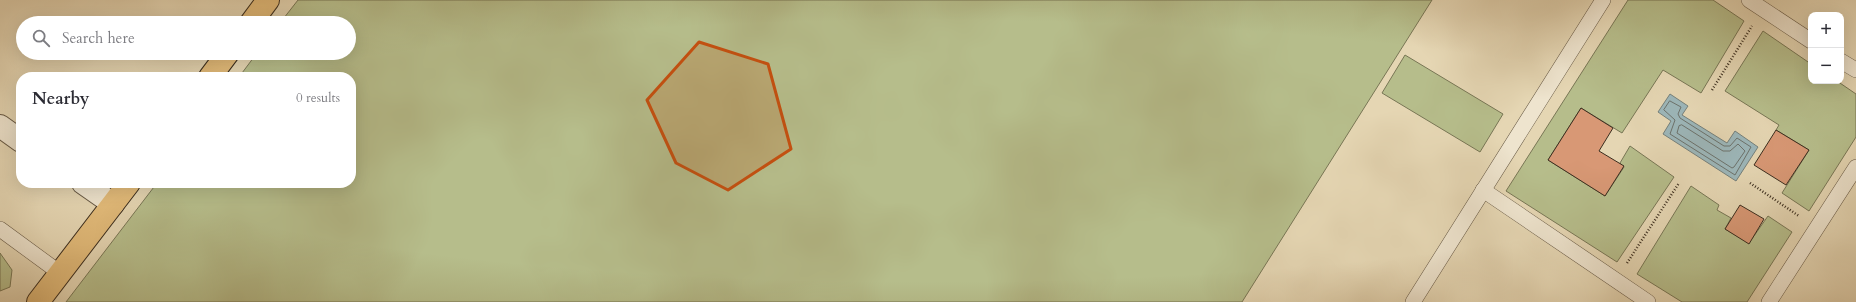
<!DOCTYPE html>
<meta charset="utf-8">
<style>
:root{--surface:#fff;--page:#f7f7f7;--text:#2b2b33;--muted:#7c7c81;--line:#e1e1e2}
body{margin:0;font-family:Cardo,serif;background:var(--page);color:var(--text)}
.controls{position:absolute;right:12px;top:12px;display:grid;overflow:hidden;border-radius:8px;box-shadow:0 4px 16px #0002}
.controls button{width:36px;height:36px;display:grid;place-items:center;padding:0;border:0;border-bottom:1px solid var(--line);background:var(--surface);color:var(--text);font:20px sans-serif}
.list{margin:0;padding:0;list-style:none}
h2{display:flex;justify-content:space-between;align-items:center;height:52px;margin:0;padding:0 16px;font-size:17px}
h2 small{font-size:13px;font-weight:400;color:var(--muted)}
.icon{flex:none;width:22px;height:22px;fill:none;stroke:currentColor;stroke-width:2;stroke-linecap:round;stroke-linejoin:round}
.map{position:relative;flex:none;width:1856px;height:302px;overflow:hidden}
.search{position:absolute;background:var(--surface);box-shadow:0 4px 16px #0002;left:16px;top:16px;width:340px;height:44px;display:flex;align-items:center;gap:10px;box-sizing:border-box;padding:0 14px;border-radius:22px;color:var(--muted);font-size:15px}
.panel{position:absolute;background:var(--surface);box-shadow:0 4px 16px #0002;left:16px;top:72px;width:340px;height:116px;border-radius:16px}
.map>svg:first-child{display:block}
.green{fill:#b6bd8b;stroke:#787655}
.water{fill:#9cb6b9;stroke:#75807b}
.lines{fill:none;stroke-linecap:round;stroke-linejoin:round}
.shore{stroke:#6c726c;stroke-width:1}
.building{fill:#d89875;stroke:#3b2e1f}
.service-casing{stroke:#665844;stroke-width:16}
.minor-casing{stroke:#665844;stroke-width:24}
.primary-casing{stroke:#3b2e1f;stroke-width:24}
.path{stroke:#3b2e1f;stroke-width:2.5;stroke-dasharray:1 2;stroke-linecap:butt}
.service{stroke:#eee4ce;stroke-width:15}
.minor{stroke:#eee4ce;stroke-width:22}
.primary{stroke:#e2bb7a;stroke-width:22}
.marked{fill:#c55010;fill-opacity:0.2;stroke:#c55010;stroke-width:3;stroke-linejoin:round}
</style>
<div class="map">
<svg width="1856" height="302" viewBox="0 0 1856 302">
<rect width="100%" height="100%" fill="#e5d6b3"/>
<filter id="stains"><feTurbulence type="fractalNoise" baseFrequency=".005" numOctaves="4"/><feColorMatrix values="0 0 0 0 .2 0 0 0 0 .09 0 0 0 0 .02 0 0 0 .5 -.17"/></filter>
<radialGradient id="worn" r=".72"><stop offset=".6" stop-color="#630" stop-opacity="0"/><stop offset="1" stop-color="#630" stop-opacity=".3"/></radialGradient>
<g class="green">
<path d="M298,0H1432L1242,302H66L157,183H351V77H239L257,53H349V23H280Z"/>
<path d="M1628,0H1713L1744,21L1701,93L1663,70L1622,133L1581,108L1548,160L1605,196L1624,167L1620,163L1630,146L1674,177L1617,262L1506,191Z"/>
<path d="M1763,31L1811,64V81H1837L1856,94V137L1809,211L1782,193L1809,150L1776,130L1779,125L1725,91Z"/>
<path d="M1405,55L1503,114L1480,152L1382,93Z"/>
<path d="M1691,186L1719,205L1717,210L1731,218L1725,229L1749,243L1768,216L1792,232L1747,302H1682L1637,274Z"/>
<path d="M0,253L12,270L10,287L0,291Z"/>
</g>
<path class="water" d="M1670,94L1688,106L1682,115L1727,143L1735,131L1758,147L1736,181L1663,134L1671,121L1658,112Z"/>
<g class="lines">
<g class="shore">
<path d="M1670,101L1681,107L1678,114L1680,118L1724,146H1730L1737,138L1751,147L1735,175L1670,134L1675,120L1664,110Z"/>
<path d="M1682,125L1723,151H1730L1738,144L1745,151L1734,167L1732,168L1677,133L1679,126Z"/>
</g>
</g>
<g class="building">
<path d="M1581,108L1613,128L1599,151L1624,166L1605,196L1548,160Z"/>
<path d="M1776,130L1809,150L1786,185L1754,165Z"/>
<path d="M1740,205L1764,219L1749,244L1725,229Z"/>
</g>
<g class="lines">
<defs>
<g id="service">
<path d="M1749,0L1811,41"/>
<path d="M1841,61L1856,70"/>
<path d="M1483,190L1648,302"/>
<path d="M0,229L60,273"/>
<path d="M1413,302L1603,0"/>
<path d="M1769,302L1856,167"/>
</g>
<g id="minor">
<path d="M0,126L21,141"/>
<path d="M83,183L113,204"/>
</g>
<g id="primary">
<path d="M251,23L268,0"/>
<path d="M210,77L228,53"/>
<path d="M38,302L129,183"/>
</g>
</defs>
<use href="#service" class="service-casing"/>
<use href="#minor" class="minor-casing"/>
<use href="#primary" class="primary-casing"/>
<g class="path">
<path d="M1712,90L1752,26"/>
<path d="M1750,183L1799,216"/>
<path d="M1627,263L1679,183"/>
</g>
<use href="#service" class="service"/>
<use href="#minor" class="minor"/>
<use href="#primary" class="primary"/>
</g>
<path class="marked" d="M699,42L768,64L791,149L728,190L676,163L647,100Z"/>
<rect width="100%" height="100%" filter="url(#stains)"/>
<rect width="100%" height="100%" fill="url(#worn)"/>
</svg>
<div class="controls">
<button>+</button>
<button>−</button>
</div>
<div class="search"><svg class="icon" aria-label="search" viewBox="0 0 24 24"><circle cx="10" cy="10" r="6"/><path d="M15 15l6 6"/></svg>Search here</div>
<section class="panel">
<h2>Nearby<small>0 results</small></h2>
<ul class="list">
</ul>
</section>
</div>
